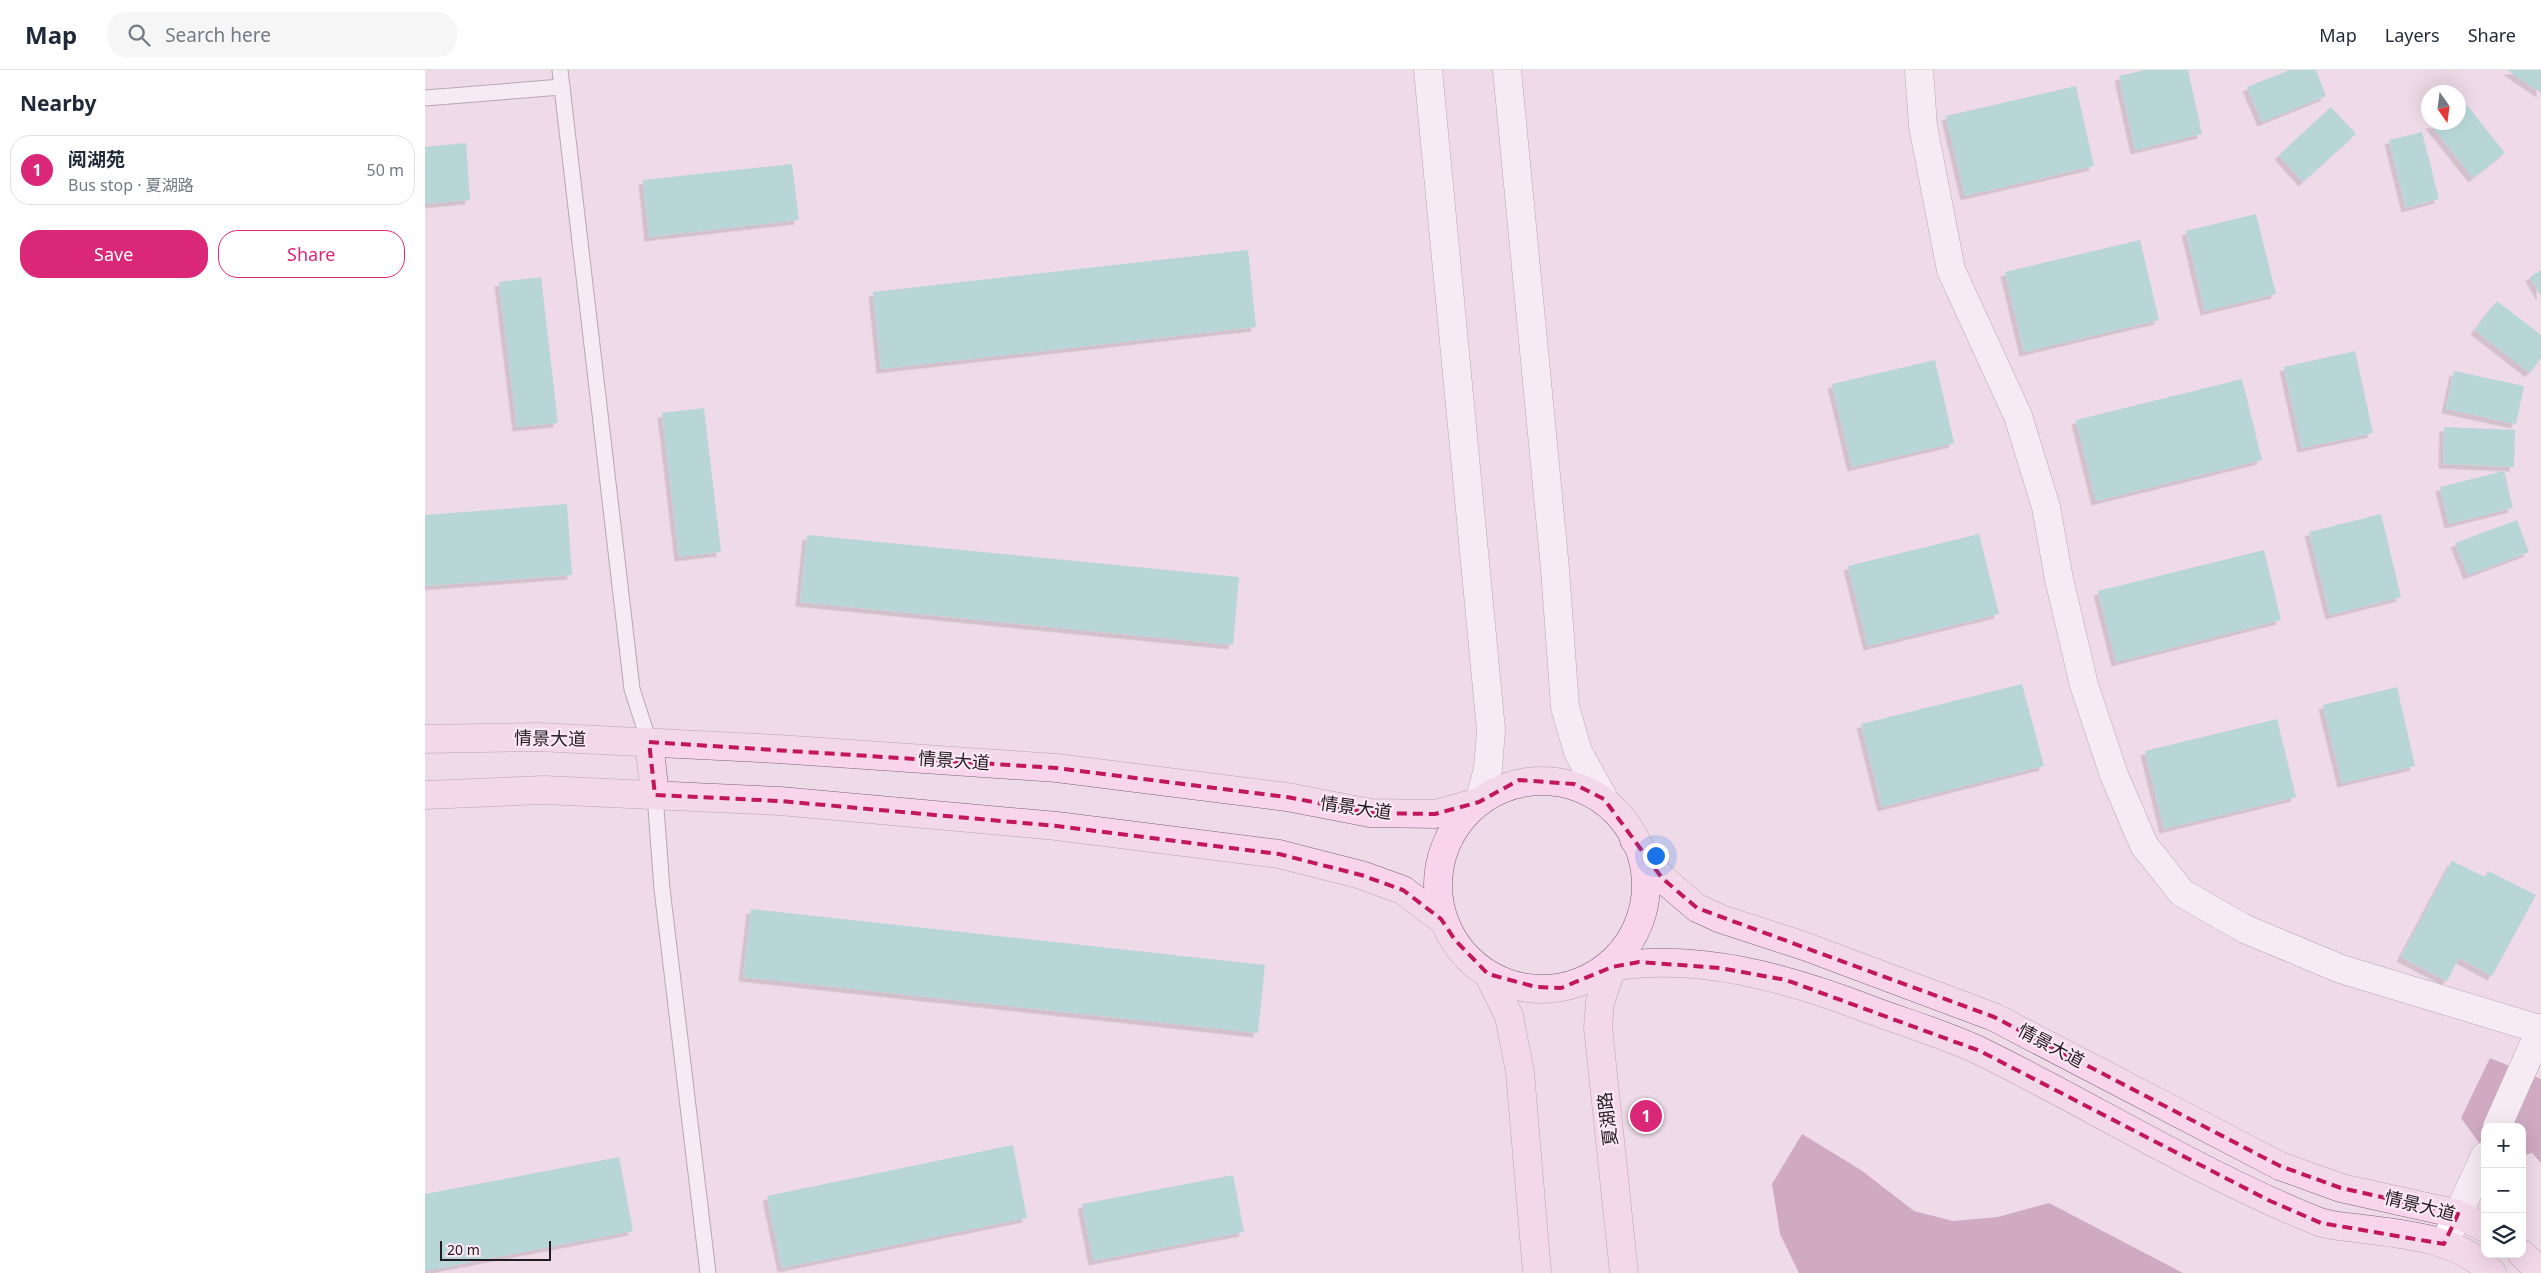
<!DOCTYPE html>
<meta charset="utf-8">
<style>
:root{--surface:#fff;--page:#f6f6f7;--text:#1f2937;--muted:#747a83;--line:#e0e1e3;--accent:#db2777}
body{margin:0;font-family:"Noto Sans","Noto Sans SC",sans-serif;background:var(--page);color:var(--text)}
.controls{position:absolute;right:15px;bottom:15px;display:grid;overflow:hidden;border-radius:10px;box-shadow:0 5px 20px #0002}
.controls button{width:45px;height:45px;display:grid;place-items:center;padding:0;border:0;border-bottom:1px solid var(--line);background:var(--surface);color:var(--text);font:25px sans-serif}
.compass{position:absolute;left:1996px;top:15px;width:45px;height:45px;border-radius:50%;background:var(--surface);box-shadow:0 5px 20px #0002;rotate:166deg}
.scale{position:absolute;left:15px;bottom:12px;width:111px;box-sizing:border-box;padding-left:5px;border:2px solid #221b1f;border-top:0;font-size:14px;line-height:18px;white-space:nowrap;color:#221b1f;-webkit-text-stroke:4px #fbe8f4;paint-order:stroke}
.you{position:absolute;left:1230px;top:785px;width:18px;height:18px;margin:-12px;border:4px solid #fff;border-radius:50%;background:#1a73e8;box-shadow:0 0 0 8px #1a73e833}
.badge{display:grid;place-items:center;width:32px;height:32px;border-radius:50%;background:var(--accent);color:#fff;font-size:16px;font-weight:700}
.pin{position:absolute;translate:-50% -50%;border:2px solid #fff;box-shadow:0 1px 5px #0006}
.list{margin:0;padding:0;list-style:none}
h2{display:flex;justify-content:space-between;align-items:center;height:65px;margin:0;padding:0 20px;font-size:21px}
h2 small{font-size:16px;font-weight:400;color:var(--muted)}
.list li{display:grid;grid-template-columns:32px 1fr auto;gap:15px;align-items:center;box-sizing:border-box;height:70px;margin:0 10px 10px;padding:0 10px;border:1px solid var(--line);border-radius:20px}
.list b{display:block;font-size:19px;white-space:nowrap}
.list p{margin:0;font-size:16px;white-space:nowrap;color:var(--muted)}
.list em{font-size:16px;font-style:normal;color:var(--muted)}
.actions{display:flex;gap:10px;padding:15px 20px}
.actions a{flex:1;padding:11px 0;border:1px solid var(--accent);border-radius:20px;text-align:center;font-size:18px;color:var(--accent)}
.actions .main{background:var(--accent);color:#fff}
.icon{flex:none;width:28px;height:28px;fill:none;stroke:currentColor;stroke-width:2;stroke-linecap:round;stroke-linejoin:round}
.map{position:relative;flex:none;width:2116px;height:1203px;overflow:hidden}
header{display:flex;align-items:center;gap:30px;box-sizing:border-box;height:70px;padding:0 25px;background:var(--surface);border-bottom:1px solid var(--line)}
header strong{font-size:24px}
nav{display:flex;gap:28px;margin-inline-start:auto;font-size:18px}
.search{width:350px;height:45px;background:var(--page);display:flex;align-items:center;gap:12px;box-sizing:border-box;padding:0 18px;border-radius:20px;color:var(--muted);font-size:19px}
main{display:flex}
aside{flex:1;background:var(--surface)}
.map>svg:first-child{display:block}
.water{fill:#a87095}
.building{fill:#76cec5;filter:url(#shadow)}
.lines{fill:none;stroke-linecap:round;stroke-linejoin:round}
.lane-casing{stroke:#786872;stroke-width:17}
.street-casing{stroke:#786872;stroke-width:29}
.secondary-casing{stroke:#786872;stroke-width:29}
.lane{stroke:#fff;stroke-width:15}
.street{stroke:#fff;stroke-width:28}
.secondary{stroke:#f8d4ed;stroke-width:28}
.marked{fill:none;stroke:#c2185b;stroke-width:4;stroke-dasharray:10 6;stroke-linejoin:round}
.labels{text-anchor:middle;stroke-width:4.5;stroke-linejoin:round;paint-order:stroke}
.street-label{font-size:18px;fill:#221b1f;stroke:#fbe8f4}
</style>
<header>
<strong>Map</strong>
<div class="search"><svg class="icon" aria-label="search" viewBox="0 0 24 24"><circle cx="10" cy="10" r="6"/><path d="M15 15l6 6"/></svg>Search here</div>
<nav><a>Map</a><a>Layers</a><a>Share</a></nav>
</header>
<main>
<aside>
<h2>Nearby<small></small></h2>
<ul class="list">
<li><span class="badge">1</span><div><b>阅湖苑</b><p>Bus stop · 夏湖路</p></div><em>50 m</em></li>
</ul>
<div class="actions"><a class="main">Save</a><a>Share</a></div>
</aside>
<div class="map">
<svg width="2116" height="1203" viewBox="0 0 2116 1203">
<defs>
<filter id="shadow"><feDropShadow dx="-4.5" dy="4.5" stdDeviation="0" flood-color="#0004"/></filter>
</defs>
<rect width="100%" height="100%" fill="#eedbe7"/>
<g class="water">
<path d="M2065,988L2116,1009V1093L2107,1083L2097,1086V1057H2060V1081L2036,1048Z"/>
<path d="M1377,1064L1436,1100L1489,1141L1528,1151L1573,1147L1624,1133L1758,1203H1374L1355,1164L1347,1114Z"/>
</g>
<g class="building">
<path d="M1720,0H1763L1777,64L1710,80L1694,6Z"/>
<path d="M1865,0H1891L1901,26L1837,52L1822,17Z"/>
<path d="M2082,0H2116V23Z"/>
<path d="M1651,16L1669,96L1540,126L1521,46Z"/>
<path d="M2037,29L2080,83L2048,108L2005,54L2034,52V32Z"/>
<path d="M1906,37L1931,64L1878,112L1854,85Z"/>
<path d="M1997,62L2014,129L1981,138L1964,70Z"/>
<path d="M41,73L45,130L0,134V77Z"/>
<path d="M367,94L374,150L224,167L218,110Z"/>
<path d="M1831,144L1851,224L1780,241L1761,161Z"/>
<path d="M1715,170L1734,250L1599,282L1580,202Z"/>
<path d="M823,180L831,257L456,299L448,222Z"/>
<path d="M2116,200V226L2105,207Z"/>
<path d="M116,207L133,353L92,357L74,212Z"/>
<path d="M2072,231L2116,265V288L2105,303L2050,260Z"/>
<path d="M1930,281L1948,363L1877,378L1859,297Z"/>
<path d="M1510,290L1529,373L1427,397L1407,314Z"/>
<path d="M2029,301L2099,316L2091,354L2021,339Z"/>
<path d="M1817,309L1837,390L1671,431L1651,350Z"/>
<path d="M279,338L296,482L254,487L237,343Z"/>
<path d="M2019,357L2090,360L2089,397L2018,394Z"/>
<path d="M2079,401L2088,438L2024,454L2015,417Z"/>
<path d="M142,434L147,505L0,516V445Z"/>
<path d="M1956,444L1976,527L1905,545L1884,462Z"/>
<path d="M2092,450L2104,482L2043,505L2030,473Z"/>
<path d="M1554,464L1574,544L1443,576L1423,496Z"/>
<path d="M382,465L814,507L808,575L375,532Z"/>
<path d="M1839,480L1856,550L1691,592L1673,521Z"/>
<path d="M1597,614L1619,696L1457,737L1436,654Z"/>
<path d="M1972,617L1990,696L1917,713L1898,635Z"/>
<path d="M1852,649L1871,727L1739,759L1720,681Z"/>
<path d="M2027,791L2060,807L2063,801L2111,825L2067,906L2034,888L2022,911L1976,887Z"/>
<path d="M326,839L840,895L833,963L318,907Z"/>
<path d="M588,1075L602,1148L357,1198L342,1126Z"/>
<path d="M194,1087L208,1161L0,1201V1124Z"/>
<path d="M808,1105L819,1162L668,1191L657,1134Z"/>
</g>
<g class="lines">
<defs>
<g id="lane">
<path d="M135,0L207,619L224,672"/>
<path d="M0,28L137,17"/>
<path d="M230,725L237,819L283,1203"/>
</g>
<g id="street">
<path d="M1003,0L1066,660L1063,699L1054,732"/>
<path d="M1082,0L1130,499L1140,637L1153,682L1179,729"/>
<path d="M1494,0L1498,56L1526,200L1593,346L1621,437L1634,509L1659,615L1689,705L1719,775L1757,823L1820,859L1916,899L2114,959"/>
<path d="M2072,1057L2116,958"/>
<path d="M2019,1174L2060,1086"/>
</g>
<g id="secondary">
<path d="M0,669L113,667L353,679L632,698L862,727L945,743L1010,744L1054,732"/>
<path d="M224,672L230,725"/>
<circle cx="1117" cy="815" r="104"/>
<path d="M0,725L119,720L355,731L632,756L854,784L936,805L978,820L1016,849"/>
<path d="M1209,770L1237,808L1272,838L1296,849L1379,876L1569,947L1855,1096L1916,1118L2033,1144L2060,1158"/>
<path d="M1187,897C1274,882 1365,909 1446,940C1483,954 1522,965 1557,982C1669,1037 1777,1105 1892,1151C1904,1156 1918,1156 1930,1158C1977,1164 2032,1167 2067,1203"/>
<path d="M1187,897L1175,932L1173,957L1199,1203"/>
<path d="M1063,904L1084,946L1095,1002L1112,1203"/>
<path d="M2097,1184L2116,1202"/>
</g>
</defs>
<use href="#lane" class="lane-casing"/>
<use href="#street" class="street-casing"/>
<use href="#secondary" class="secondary-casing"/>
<use href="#lane" class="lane"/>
<use href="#street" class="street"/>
<use href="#secondary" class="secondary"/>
</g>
<path d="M0 0H2116V1203H0ZM224,672L632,698L862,727L945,743L1010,744L1054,732L1094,710L1149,714L1179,729L1237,808L1272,838L1569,947L1855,1096L1916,1118L2033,1144L2019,1174L1896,1153L1843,1130L1555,981L1361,910L1295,898L1214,892L1187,897L1136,918L1111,917L1063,904L1030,870L1016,849L978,820L936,805L854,784L632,756L355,731L230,725Z" fill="#eedbe7" fill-opacity=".55" fill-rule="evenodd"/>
<path class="marked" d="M224,672L632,698L862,727L945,743L1010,744L1054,732L1094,710L1149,714L1179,729L1237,808L1272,838L1569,947L1855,1096L1916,1118L2033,1144L2019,1174L1896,1153L1843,1130L1555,981L1361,910L1295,898L1214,892L1187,897L1136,918L1111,917L1063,904L1030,870L1016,849L978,820L936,805L854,784L632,756L355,731L230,725Z"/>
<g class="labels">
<g class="street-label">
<text transform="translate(125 669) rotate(1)" y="6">情景大道</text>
<text transform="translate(529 691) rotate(4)" y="6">情景大道</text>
<text transform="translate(931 738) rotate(8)" y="6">情景大道</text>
<text transform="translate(1626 976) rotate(28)" y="6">情景大道</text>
<text transform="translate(1183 1049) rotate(-97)" y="6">夏湖路</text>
<text transform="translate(1995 1136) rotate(14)" y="6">情景大道</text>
</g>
</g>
</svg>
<div class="controls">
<button>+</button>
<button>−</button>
<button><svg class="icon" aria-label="layers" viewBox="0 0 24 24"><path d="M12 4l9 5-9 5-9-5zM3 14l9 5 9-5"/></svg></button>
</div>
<svg class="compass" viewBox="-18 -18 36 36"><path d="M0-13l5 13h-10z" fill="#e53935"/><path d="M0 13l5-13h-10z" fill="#747a83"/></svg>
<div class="scale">20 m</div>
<div class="you"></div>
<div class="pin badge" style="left:1221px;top:1046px">1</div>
</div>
</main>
